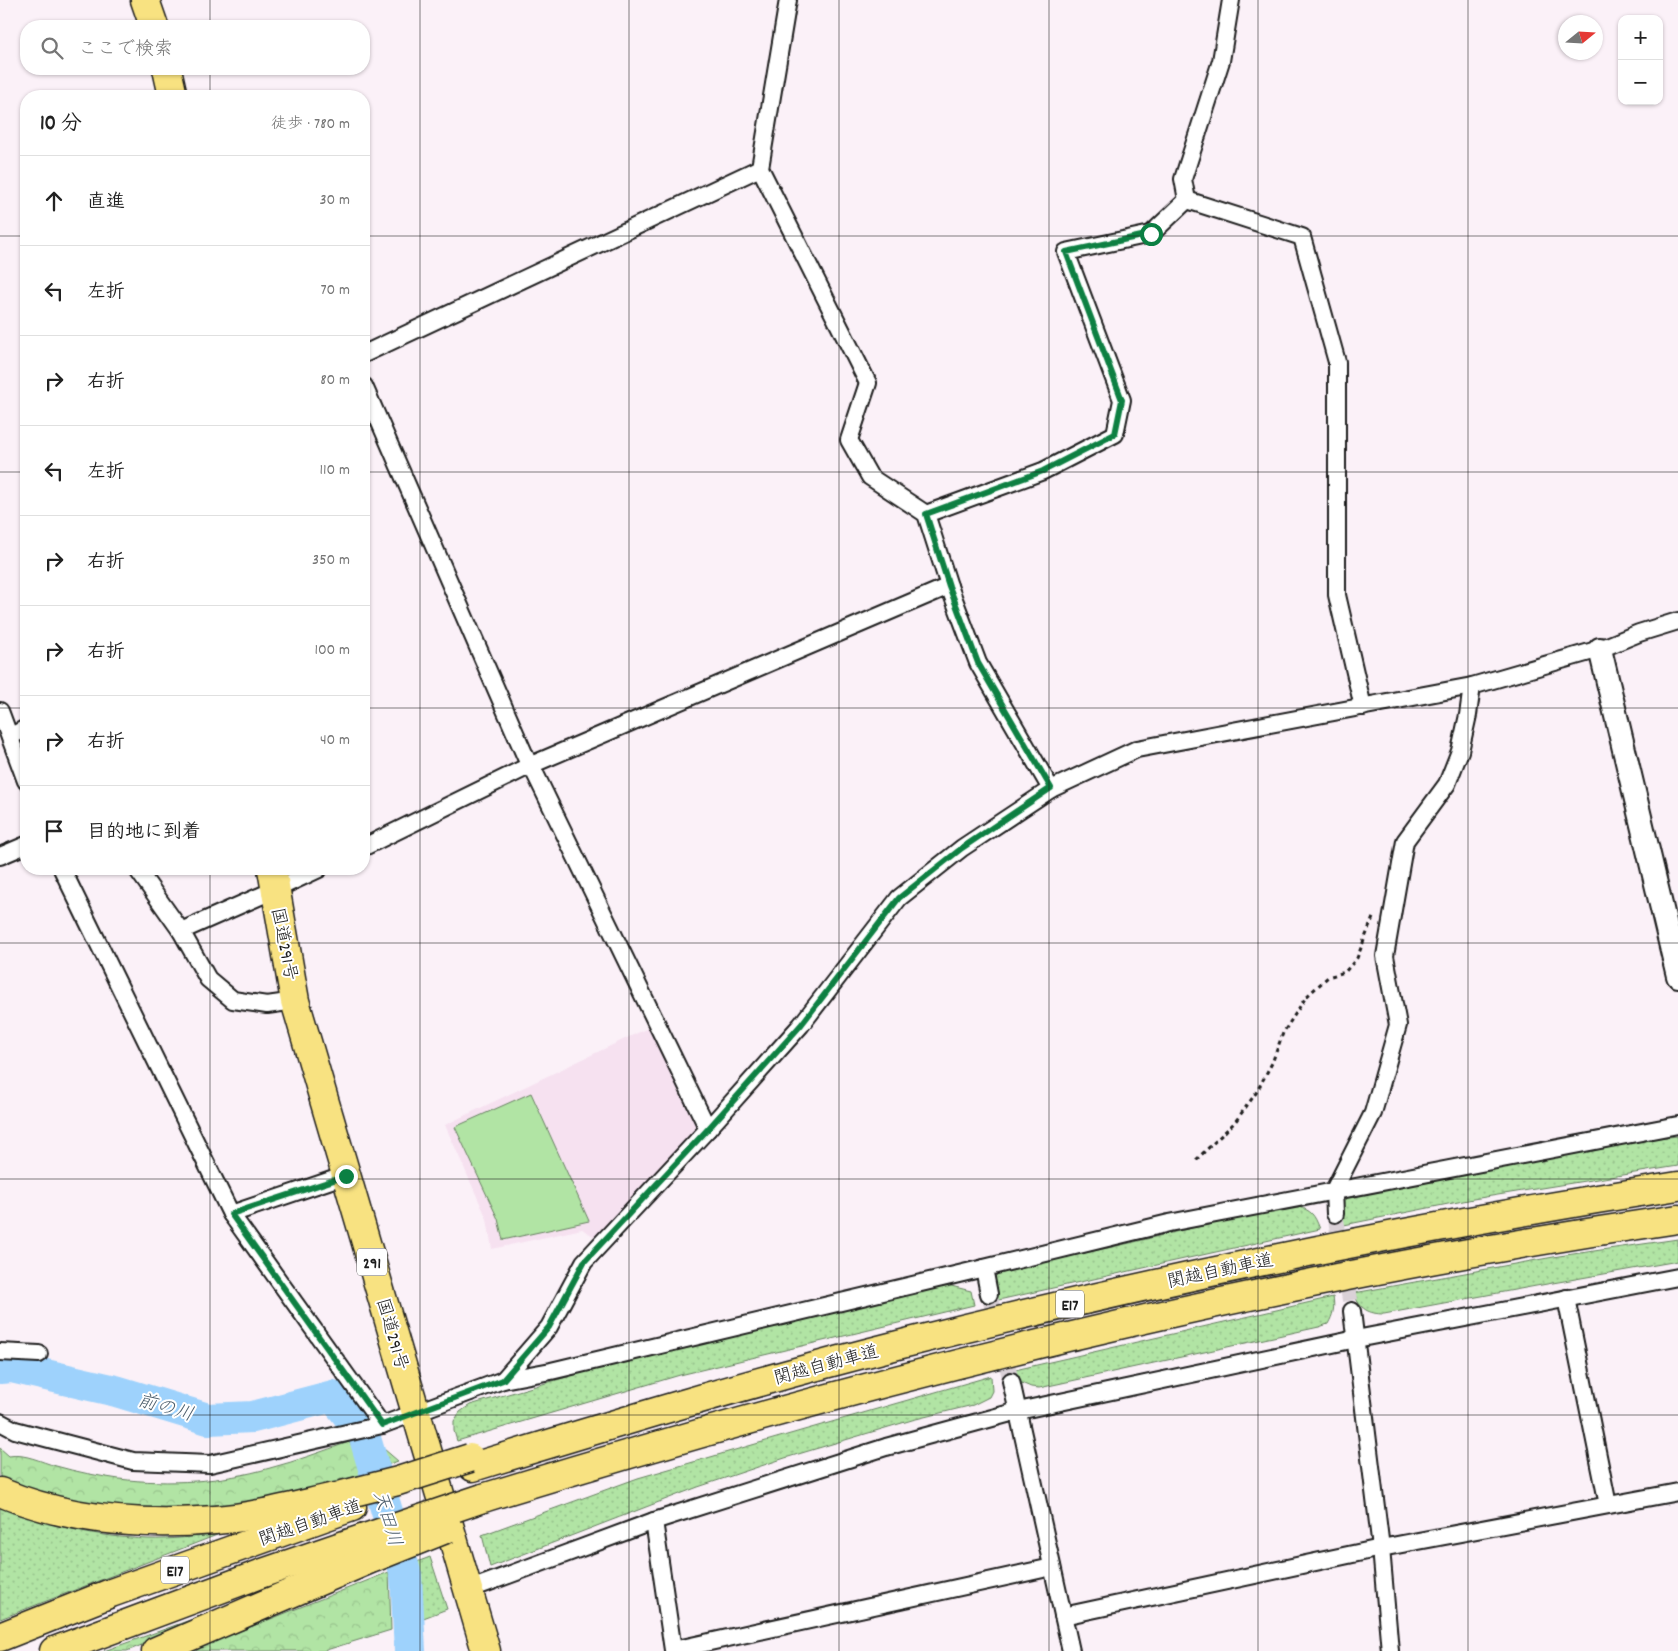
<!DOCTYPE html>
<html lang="ja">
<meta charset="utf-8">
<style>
:root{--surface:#fff;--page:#f2f2f2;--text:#222;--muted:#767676;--line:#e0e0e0}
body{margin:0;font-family:Dekko,"Klee One",sans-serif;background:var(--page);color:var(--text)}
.controls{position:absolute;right:15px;top:15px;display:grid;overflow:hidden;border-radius:10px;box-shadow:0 1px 4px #0004}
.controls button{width:45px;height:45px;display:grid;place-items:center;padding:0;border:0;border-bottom:1px solid var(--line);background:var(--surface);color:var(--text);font:25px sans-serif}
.compass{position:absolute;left:1558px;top:15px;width:45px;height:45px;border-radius:50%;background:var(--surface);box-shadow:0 1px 4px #0004;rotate:72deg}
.stop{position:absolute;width:15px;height:15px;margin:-11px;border:4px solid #0b8043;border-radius:50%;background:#fff}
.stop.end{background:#0b8043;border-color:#fff;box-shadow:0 1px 5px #0008}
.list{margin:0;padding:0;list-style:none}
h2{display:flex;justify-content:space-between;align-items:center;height:65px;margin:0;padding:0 20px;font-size:21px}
h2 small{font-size:16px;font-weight:400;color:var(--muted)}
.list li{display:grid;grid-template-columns:32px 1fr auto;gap:15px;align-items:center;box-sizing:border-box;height:90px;padding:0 20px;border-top:1px solid var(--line)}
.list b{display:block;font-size:19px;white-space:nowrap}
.list em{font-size:16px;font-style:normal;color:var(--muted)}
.icon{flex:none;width:28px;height:28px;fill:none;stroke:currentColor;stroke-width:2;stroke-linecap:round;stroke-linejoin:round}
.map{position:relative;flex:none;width:1678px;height:1651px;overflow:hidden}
.search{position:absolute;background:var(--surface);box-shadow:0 1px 4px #0004;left:20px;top:20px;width:350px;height:55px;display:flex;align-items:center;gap:12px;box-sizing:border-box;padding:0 18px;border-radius:20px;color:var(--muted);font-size:19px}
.panel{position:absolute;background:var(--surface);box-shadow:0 1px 4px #0004;left:20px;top:90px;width:350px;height:785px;border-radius:20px}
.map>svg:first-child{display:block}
.built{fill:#f6e1f0}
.grass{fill:url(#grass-dots);stroke:#668060}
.forest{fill:url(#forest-crowns);stroke:#668060}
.park{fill:#b1e4a4;stroke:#668060}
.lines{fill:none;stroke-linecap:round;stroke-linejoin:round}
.river{stroke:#9ed2fc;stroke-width:32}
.street-tunnel{stroke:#dad1d7;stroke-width:16;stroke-dasharray:16 8;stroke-linecap:butt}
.street-casing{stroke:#1c1c1c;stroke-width:20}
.secondary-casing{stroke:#1c1c1c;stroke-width:26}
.highway-casing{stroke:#1c1c1c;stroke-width:31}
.path{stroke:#1c1c1c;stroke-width:3;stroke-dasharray:4 4;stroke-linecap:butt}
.street{stroke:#fff;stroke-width:16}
.secondary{stroke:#fff;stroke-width:22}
.highway{stroke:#f8e281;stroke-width:28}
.highway-bridge-casing{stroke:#1c1c1c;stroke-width:31;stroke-linecap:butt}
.highway-bridge{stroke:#f8e281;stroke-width:28}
.route{stroke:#0b8043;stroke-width:6}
.grid{fill:none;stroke:#1c1c1c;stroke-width:1;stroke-opacity:0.55}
.labels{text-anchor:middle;stroke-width:4;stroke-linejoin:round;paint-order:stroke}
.shield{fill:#fff;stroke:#606060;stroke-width:1}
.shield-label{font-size:16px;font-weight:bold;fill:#1c1c1c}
.street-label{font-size:18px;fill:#1c1c1c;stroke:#fff}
.water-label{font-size:19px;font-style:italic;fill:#4a5c6a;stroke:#fff}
</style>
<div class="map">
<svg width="1678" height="1651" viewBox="0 0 1678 1651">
<defs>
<pattern id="grass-dots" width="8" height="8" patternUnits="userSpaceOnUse" patternTransform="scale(1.25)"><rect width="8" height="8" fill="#b1e4a4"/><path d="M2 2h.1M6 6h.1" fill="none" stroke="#98c38d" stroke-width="1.8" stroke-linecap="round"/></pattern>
<pattern id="forest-crowns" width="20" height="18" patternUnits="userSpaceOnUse" patternTransform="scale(1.25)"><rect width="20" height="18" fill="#b1e4a4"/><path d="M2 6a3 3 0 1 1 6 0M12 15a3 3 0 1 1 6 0" fill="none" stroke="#98c38d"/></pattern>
</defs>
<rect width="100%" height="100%" fill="#fbf1f8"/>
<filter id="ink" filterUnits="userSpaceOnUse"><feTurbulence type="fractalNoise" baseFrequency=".02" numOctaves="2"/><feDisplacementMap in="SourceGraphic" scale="10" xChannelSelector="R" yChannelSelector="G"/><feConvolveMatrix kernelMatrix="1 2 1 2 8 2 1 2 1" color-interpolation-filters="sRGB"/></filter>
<g filter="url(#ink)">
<path class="built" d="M652,1026L698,1127L595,1237L582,1229L492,1249L487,1219L445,1125Z"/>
<g class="grass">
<path d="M1678,1136V1166L1473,1199L1339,1226L1337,1216L1338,1205L1348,1197L1374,1189L1637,1140Z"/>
<path d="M1297,1206C1312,1211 1314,1214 1320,1229L994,1301L991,1286L993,1279L998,1274L1017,1268L1130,1243L1261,1211Z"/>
<path d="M1678,1239V1261L1547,1284L1384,1314C1369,1314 1359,1309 1354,1293L1559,1256Z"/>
<path d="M951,1286L971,1291L974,1305L680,1375L457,1441L454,1431V1421L460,1412L470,1405L660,1350L934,1288Z"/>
<path d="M1333,1297C1335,1308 1333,1315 1328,1324L1319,1327L1039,1388L1031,1387L1019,1382L1015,1370Z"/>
<path d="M991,1376L992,1391L989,1397L973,1405L912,1420L785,1458L698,1487L490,1567L482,1535L638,1478Z"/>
<path d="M370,1437L398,1461L379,1468L375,1459L383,1452L377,1447L372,1452L367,1438Z"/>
<path d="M0,1505C46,1526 98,1537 148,1539C171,1540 194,1536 217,1535L0,1619Z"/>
<path d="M430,1557L447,1609L413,1622L409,1565Z"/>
</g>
<g class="forest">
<path d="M349,1442L359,1456L364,1474L297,1493L195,1511L81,1505L0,1479V1448L9,1456C25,1453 41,1462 56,1466C77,1472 98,1476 119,1479C169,1485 222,1482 270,1468C297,1461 323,1451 349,1442Z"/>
<path d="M389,1572L391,1630L323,1651H190Z"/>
<path d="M215,1611L211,1617L127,1651H104Z"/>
</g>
<path class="park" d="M531,1093L589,1221L503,1240L498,1219L455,1127Z"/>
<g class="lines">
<path class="river" d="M0,1368L11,1367L116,1391L208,1419L253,1417L333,1396L364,1435L406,1575L410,1651"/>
<g class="street-tunnel">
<path d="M1335,1214L1352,1311"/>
<path d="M989,1294L1011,1381"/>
</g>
<defs>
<g id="street">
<path d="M788,0L760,168L868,383L849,440L870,477L926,514L949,586L978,663L1051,789"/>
<path d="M1187,200L1302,237L1337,362V595L1363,707"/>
<path d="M1187,200L1183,179L1221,61L1231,0"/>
<path d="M364,354L760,168"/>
<path d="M364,386L530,767"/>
<path d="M926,514L1043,471L1115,434L1122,400L1066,252L1151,234L1187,200"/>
<path d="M0,711L26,781"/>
<path d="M10,737L26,728"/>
<path d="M531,765L708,1129"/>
<path d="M364,847L531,765L949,586"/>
<path d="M0,856L26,845"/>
<path d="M62,869L231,1214L382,1425"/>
<path d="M137,869L181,931L274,890L319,869"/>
<path d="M181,931L208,979L233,1000L267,1005L295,1001"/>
<path d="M231,1214L346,1175"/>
<path d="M1335,1214L1334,1190L1373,1113L1398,1025L1385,956L1405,841L1447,784L1460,751L1468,715L1472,686"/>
<path d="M989,1294L984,1268L1169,1223L1678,1125"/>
<path d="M1566,1298L1608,1505"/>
<path d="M1352,1311L1381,1548L1390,1651"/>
<path d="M0,1352L39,1354"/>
<path d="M503,1380L549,1327L584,1262L708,1129L801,1025L899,898L962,848L1051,789L1137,749L1472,686L1600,649L1639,633L1678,621"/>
<path d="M1011,1381L1071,1651"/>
<path d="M0,1422L15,1430L133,1461L210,1464L382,1425L503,1380L551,1371L984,1268"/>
<path d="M654,1521L673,1650L1052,1567"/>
<path d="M468,1590L654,1521L886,1447L1018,1411L1356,1339L1678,1277"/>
<path d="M1063,1616L1381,1548L1678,1492"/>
</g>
<path id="secondary" d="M1600,649L1678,976"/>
<g id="highway">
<path d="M145,0L154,26"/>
<path d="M167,69L173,96"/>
<path d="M272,869L295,1001L486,1651"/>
<path d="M473,1467C614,1424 755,1381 898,1345C1155,1280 1415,1227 1678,1186"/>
<path d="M0,1492C67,1520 143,1526 215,1520C255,1517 295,1506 335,1497"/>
<path d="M483,1498C875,1377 1272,1278 1678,1219"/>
<path d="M0,1637L111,1593L352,1507"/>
<path d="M54,1651L260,1574L362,1539"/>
<path d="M156,1651L373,1558"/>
</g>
</defs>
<use href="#street" class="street-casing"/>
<use href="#secondary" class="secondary-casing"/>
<use href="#highway" class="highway-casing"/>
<path class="path" d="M1196,1160L1235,1122L1256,1093L1272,1063L1283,1033L1306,997L1328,977L1345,972L1357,958L1374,915"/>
<use href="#street" class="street"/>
<use href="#secondary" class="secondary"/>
<use href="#highway" class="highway"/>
<defs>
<g id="highway-bridge">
<path d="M342,1495L398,1481L470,1458"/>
<path d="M362,1539L483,1498"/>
<path d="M373,1558L448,1528"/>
</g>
</defs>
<use href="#highway-bridge" class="highway-bridge-casing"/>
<use href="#highway-bridge" class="highway-bridge"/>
</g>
</g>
<g class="lines" filter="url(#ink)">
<path class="route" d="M346,1176L231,1214L382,1425L503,1380L549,1327L584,1262L708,1129L801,1025L899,898L962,848L1051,788L978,663L949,586L926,514L1043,471L1115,434L1122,400L1066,252L1151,234"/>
</g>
<path class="grid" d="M210,0V26M420,0V1651M629,0V1651M839,0V1651M1049,0V1651M1258,0V1651M1468,0V1651M210,69V96M0,236H26M364,236H1678M0,472H26M364,472H1678M0,708H26M364,708H1678M210,869V1651M0,943H1678M0,1179H1678M0,1415H1678"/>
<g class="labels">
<g class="shield">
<rect x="357" y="1248.5" width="30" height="27" rx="4"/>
<rect x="1056" y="1290.5" width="28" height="27" rx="4"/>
<rect x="161" y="1556.5" width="28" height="27" rx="4"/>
</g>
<g class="shield-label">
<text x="372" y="1268">291</text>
<text x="1070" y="1310">E17</text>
<text x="175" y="1576">E17</text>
</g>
<g class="street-label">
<text transform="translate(285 944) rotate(79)" y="6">国道291号</text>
<text transform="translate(1220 1270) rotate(-12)" y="6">関越自動車道</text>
<text transform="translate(393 1334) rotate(74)" y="6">国道291号</text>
<text transform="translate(826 1364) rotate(-15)" y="6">関越自動車道</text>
<text transform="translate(310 1522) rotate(-19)" y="6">関越自動車道</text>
</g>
<g class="water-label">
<text transform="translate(166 1406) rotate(16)" y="7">前の川</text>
<text transform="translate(389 1518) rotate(73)" y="7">天田川</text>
</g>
</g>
</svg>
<div class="controls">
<button>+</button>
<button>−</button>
</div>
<svg class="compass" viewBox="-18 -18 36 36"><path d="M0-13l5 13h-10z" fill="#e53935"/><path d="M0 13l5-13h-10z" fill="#767676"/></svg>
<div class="stop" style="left:1151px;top:234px"></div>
<div class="stop end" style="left:346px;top:1176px"></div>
<div class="search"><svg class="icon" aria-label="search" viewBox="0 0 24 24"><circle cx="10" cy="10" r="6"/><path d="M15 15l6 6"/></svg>ここで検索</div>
<section class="panel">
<h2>10 分<small>徒歩 · 780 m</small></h2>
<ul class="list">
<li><svg class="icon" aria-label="ahead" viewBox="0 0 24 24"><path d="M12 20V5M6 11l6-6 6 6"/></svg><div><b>直進</b></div><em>30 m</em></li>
<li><svg class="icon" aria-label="left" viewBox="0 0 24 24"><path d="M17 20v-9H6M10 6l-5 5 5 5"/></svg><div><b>左折</b></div><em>70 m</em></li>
<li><svg class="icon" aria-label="right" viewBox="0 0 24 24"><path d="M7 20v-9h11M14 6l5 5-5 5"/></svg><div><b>右折</b></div><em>80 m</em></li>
<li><svg class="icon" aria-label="left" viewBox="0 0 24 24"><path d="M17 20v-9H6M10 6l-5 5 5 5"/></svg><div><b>左折</b></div><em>110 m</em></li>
<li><svg class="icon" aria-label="right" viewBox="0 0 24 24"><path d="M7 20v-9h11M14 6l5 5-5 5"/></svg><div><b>右折</b></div><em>350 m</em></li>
<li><svg class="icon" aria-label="right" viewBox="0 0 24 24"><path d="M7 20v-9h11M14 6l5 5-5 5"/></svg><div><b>右折</b></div><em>100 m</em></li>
<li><svg class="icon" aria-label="right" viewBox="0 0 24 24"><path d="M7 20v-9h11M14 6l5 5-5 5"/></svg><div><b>右折</b></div><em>40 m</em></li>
<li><svg class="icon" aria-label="arrive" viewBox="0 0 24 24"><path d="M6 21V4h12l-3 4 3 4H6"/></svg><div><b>目的地に到着</b></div></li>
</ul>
</section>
</div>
